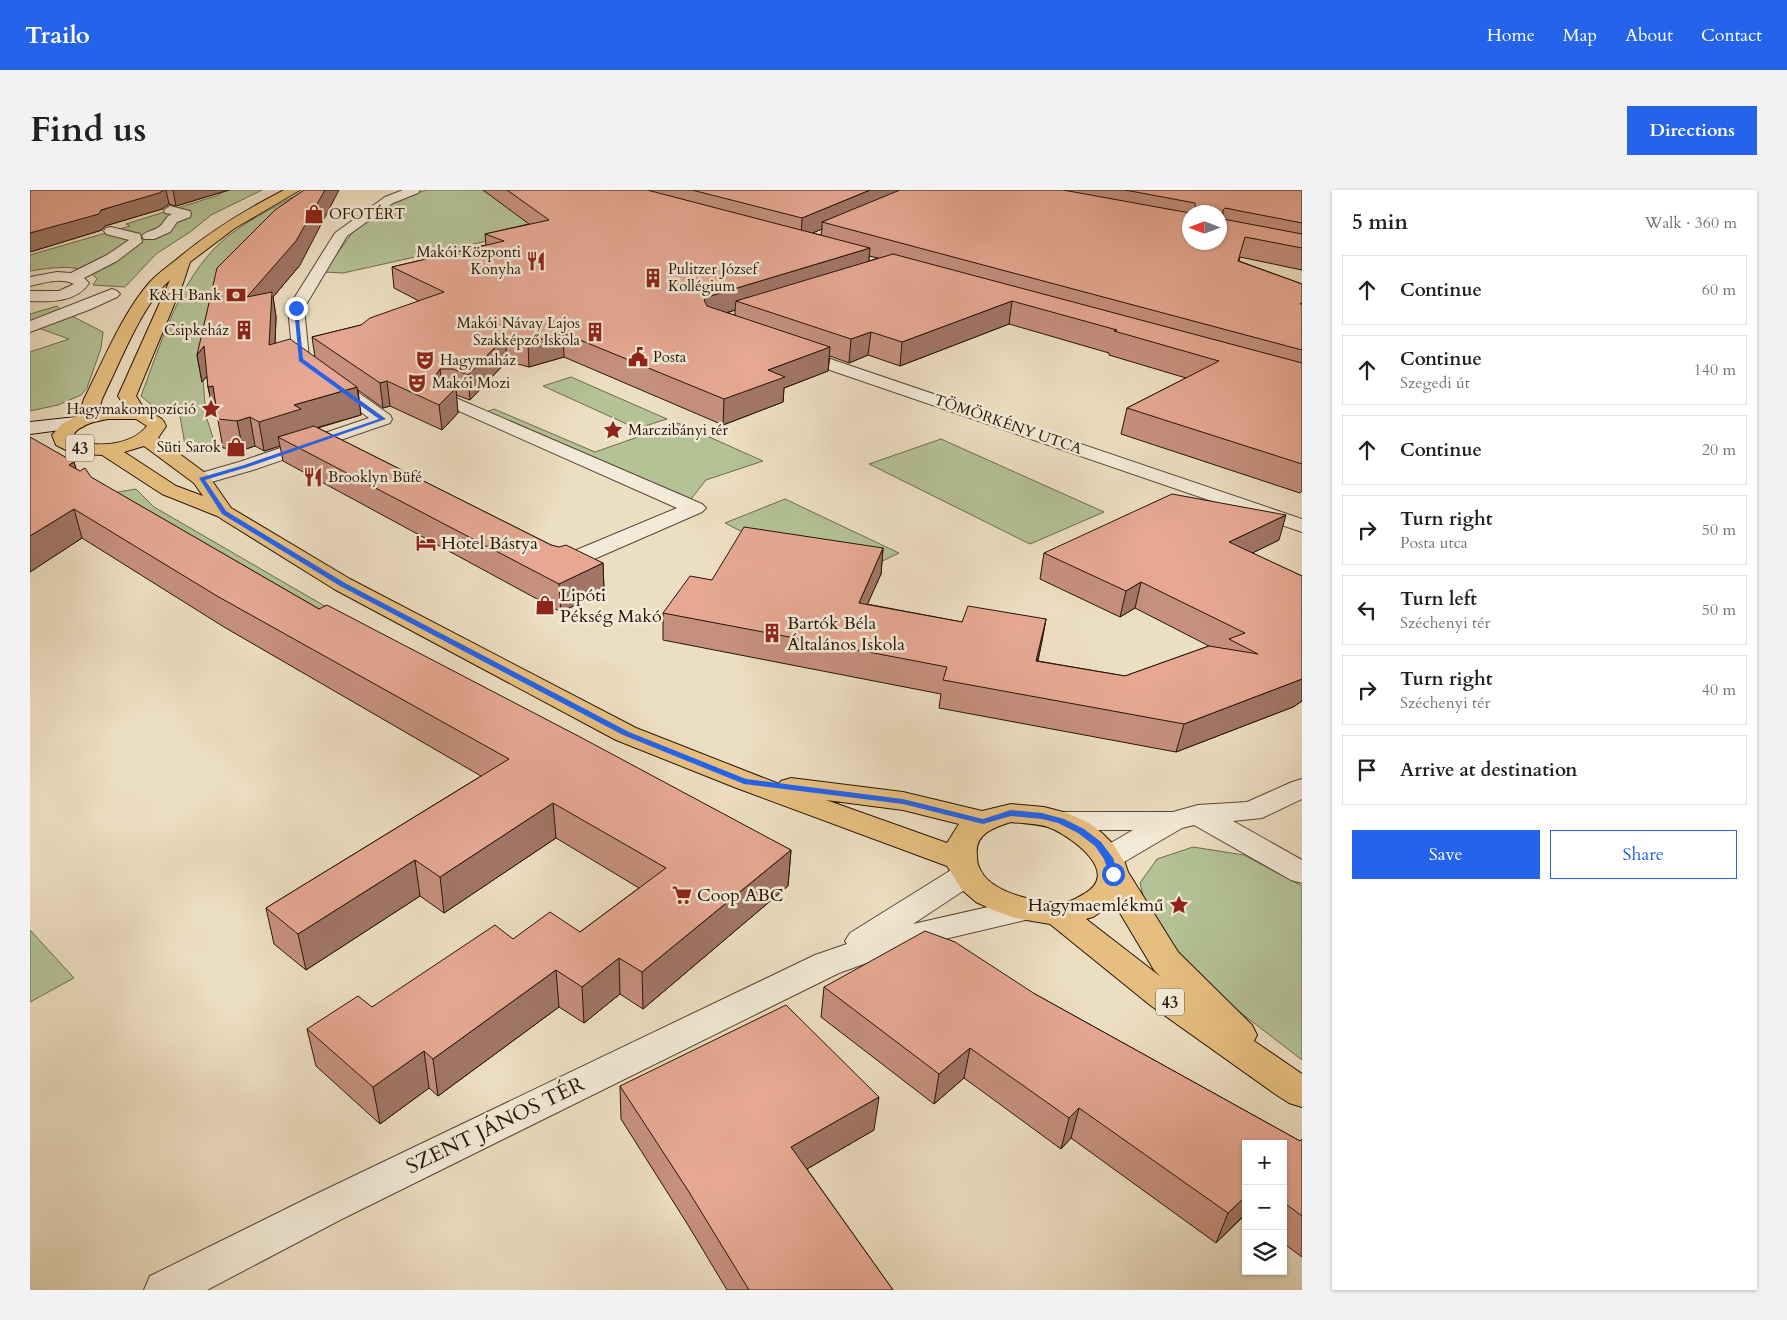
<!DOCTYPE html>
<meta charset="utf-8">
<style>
:root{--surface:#fff;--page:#f2f2f2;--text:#202124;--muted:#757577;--line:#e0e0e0;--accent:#2563eb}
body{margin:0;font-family:Cardo,serif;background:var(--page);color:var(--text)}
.controls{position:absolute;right:15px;bottom:15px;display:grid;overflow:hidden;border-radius:0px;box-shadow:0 1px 4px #0004}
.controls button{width:45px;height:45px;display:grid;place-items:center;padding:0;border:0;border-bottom:1px solid var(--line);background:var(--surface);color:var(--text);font:25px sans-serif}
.compass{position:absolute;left:1152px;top:15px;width:45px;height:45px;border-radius:50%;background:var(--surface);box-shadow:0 1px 4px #0004;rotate:270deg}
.stop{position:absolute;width:15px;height:15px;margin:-11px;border:4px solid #2563eb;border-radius:50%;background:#fff}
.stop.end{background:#2563eb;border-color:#fff;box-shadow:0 1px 5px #0008}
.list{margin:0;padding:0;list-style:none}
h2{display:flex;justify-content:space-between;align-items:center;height:65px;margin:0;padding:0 20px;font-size:21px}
h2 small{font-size:16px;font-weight:400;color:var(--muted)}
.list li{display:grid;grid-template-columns:32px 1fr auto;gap:15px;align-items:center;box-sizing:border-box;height:70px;margin:0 10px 10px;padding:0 10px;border:1px solid var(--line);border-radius:0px}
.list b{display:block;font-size:19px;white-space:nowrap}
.list p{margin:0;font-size:16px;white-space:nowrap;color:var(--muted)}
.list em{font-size:16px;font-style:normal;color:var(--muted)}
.actions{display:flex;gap:10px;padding:15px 20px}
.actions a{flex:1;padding:11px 0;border:1px solid var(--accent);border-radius:0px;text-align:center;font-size:18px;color:var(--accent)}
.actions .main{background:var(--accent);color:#fff}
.icon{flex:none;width:28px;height:28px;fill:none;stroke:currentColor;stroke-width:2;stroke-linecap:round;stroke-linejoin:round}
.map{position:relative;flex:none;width:1272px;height:1100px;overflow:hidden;border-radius:0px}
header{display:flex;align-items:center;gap:30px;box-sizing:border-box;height:70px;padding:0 25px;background:var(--accent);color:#fff}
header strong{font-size:24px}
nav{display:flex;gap:28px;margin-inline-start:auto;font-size:18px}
.intro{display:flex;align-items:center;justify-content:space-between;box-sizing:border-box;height:120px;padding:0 30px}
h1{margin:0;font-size:35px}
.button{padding:12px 22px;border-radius:0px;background:var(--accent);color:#fff;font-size:18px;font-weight:700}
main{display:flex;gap:30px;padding:0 30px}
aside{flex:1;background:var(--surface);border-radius:0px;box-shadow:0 1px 4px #0004}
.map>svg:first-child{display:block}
.green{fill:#b4c296;stroke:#6e6b4e}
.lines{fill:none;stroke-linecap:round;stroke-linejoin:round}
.street-casing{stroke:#594635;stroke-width:2}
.secondary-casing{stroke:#281406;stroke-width:2}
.primary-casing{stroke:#281406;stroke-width:2}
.street{fill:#f3ead7;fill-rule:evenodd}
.secondary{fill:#f3ead7;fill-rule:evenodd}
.primary{fill:#e6bf80;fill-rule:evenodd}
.wall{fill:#c6907e;stroke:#281406;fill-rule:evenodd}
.shaded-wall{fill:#a17667;stroke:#281406}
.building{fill:#e6a893;stroke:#281406}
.route{fill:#2563eb}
.labels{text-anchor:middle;stroke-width:5;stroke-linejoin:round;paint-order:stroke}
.far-poi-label{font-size:15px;fill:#281406;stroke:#f3ead7;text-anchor:start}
.far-street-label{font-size:15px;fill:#281406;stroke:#f3ead7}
.shield{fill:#f3ead7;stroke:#655445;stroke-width:1}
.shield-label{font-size:16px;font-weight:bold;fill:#281406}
.poi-label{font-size:18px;fill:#281406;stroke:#f3ead7;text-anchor:start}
.near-street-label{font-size:21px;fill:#281406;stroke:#f3ead7}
</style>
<header>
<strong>Trailo</strong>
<nav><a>Home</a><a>Map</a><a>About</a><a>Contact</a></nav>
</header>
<div class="intro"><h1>Find us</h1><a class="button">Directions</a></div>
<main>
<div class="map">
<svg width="1272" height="1100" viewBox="0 0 1272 1100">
<rect width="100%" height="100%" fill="#ecdec1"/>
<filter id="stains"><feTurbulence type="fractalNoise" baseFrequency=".004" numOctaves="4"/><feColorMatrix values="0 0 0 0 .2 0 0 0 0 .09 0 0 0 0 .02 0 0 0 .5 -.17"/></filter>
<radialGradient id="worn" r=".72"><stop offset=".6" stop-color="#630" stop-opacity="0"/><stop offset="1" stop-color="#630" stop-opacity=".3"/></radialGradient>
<g class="green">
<path d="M196,0H232L181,25L160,42L126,64L95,97L63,95L67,89C54,72 19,78 0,81V65L100,36L96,34L189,5L190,3Z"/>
<path d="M276,0L171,166L176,226L186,257L155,255L150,226L123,216L111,206C130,156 146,100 183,60C206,35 247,16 276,0Z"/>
<path d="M396,0H551L511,39L313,83L294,82L322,43L365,11Z"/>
<path d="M27,116L32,121L73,142L71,158L57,198L51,205L28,215L0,221V162L39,149L0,135V124Z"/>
<path d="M541,187L637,229L615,236L599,235L513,196Z"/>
<path d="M464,219L565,262L648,233L733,271L676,290L661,309L456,222Z"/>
<path d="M911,249L1074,322L1000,354L839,274Z"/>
<path d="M106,299L124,317L305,422L267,440L70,305Z"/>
<path d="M755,309L869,363L809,392L695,333Z"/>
<path d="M1163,657L1214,665L1272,696V870L1163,786L1117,722L1110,693L1127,669Z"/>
<path d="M0,740L44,788L0,812Z"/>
</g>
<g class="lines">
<defs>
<g id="street">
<path d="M373,0H390L388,3L363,13L317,46L274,118L279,168L360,225L362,229L360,233L223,280L171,295L164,293L161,289L164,285L209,272L339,228L265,174L263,170L258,118L305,43L355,7Z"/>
<path d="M140,16L160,21L161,24L160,27L147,32L140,42L124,49H114L112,46C117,40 125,41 130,36C135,32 135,27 142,24L135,23L134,20Z"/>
<path d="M81,37L110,44L112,52L87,71L54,88L59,93C47,112 21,112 0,111V101H29L44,94C30,87 14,93 0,96V87L27,82L41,83L77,65L99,50L76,44L74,41L76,38Z"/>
<path d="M82,99L87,101L90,104L87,107L61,119L0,142V131Z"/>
<path d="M765,157L1272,329V342L759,166L757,162L759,158Z"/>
<path d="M419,205L672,314L676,318L672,322L539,380C528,383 517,380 511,370L514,365L522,363L532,366L647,318L413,214L410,210L413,206Z"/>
<path d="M1272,589V609L1232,628L1203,631L1272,670V693L1261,690L1164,635L1152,638L1089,675L1078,678L1067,675L1063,668L1067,661L1103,640H1031L1020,638L1016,631L1020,624L1031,622H1143L1168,615L1217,612L1262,592Z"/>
<path d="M937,674L948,677L953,684L948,691L883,734L993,709L1004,712L1009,720L1004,728L881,757L809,783L310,1030L177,1100H114L120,1086L282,1006L785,765L817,754L815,751L820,743L926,677Z"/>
</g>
<path id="secondary" d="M46,227L53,229L55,233L53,237L0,244V232Z"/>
<path id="primary" d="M254,0H270L205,38L160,72L153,93L106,206C109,210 112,217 116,220C125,227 132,225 136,236L128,248L178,285L201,318L320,389L606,538L749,594L751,591L761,588L873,602L952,621L981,614L1014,617L1037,623L1059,633L1072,643L1083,654L1095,673L1098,682L1148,762L1222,835L1227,845L1224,851L1272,884V917L1259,913L1245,904L1120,815L1020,734L985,728L965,721L946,712L932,700L917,676L704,597L586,550L304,399L187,326L132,304L72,265L55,264L36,260L26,255L22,245L32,234L49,225L54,209C74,170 91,126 119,93C127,84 137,77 146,70C179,42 215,20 254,0ZM140,90L88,206L96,218L69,220L72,209C89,175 112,114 140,90ZM78,229H106L117,236C101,256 64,259 42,248C46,235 66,231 78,229ZM114,256L164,293L173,306L146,296L94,262ZM796,610L873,620L929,634L917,653ZM981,632C995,634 1010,633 1023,639C1044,649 1091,683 1054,704C1048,707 1043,711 1036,712C1012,715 958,703 949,677C947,673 947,669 947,665C944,644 965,637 981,632ZM1084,713L1124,780L1131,787L1056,729L1063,727Z"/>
</defs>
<use href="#street" class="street-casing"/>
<use href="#secondary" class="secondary-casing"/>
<use href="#primary" class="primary-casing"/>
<use href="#street" class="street"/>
<use href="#secondary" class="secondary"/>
<use href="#primary" class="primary"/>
</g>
<g class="wall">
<path d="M0,0H199L146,16L139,14L132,19L75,36L72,40L0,62Z"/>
<path d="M453,0H1272V80L1210,67L1209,71L1272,94V301L1270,303L1091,244L1097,218L1156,188L1079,165V163L979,134L870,176L838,165L819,173L800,166L798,181L754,198L753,212L693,235L534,167L499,177L477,171L440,210L426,205L428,223L412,240L360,216L353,218L328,200L331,225L288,238L521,355L573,373L574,401L531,422L253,271L250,256L234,261L225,256L213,260L193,258L187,225H184L178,197L177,186L172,192L167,165L270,75L243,107L246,127L245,153L285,167L282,147L331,135L389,111L364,98L362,77L456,55L455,44L499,34ZM1160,22H1190L1160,52ZM792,39L791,45L782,43ZM839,66L848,68L839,71ZM705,120V125L697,123Z"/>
<path d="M44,272L46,279L289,419L761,660L758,696L613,819L590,804L554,833L529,817L408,906L399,898L350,934L286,876L277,839L342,817L483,749L550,742L609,698L526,648L414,723L390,706L276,780L244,754L236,718L451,586L194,437L52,348L0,382Z"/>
<path d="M1249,350L1222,363L1272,386V511L1263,517L1146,562L909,518L911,504L633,450V423L682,390L853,358L851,384L837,414L932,432L1016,429L1008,471L1095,486L1179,456L1105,418L1090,427L1010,389L1014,363Z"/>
<path d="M794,797L1005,804L1270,951L1272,949V1067L1253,1053V954H1216V1024L1186,1053L1041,948L1031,959L934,888L904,914L791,827Z"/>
<path d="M590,896L844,940L777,979L863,1100H697L658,1035L591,929Z"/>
</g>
<g class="shaded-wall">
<path d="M134,0H136L139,14L132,19L75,36L72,40L0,62V43Z"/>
<path d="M143,0H199L146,16Z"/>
<path d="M295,0H309L270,75L243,107L246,127L244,181L217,107Z"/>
<path d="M840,0H882L792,32V39L771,48L772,28Z"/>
<path d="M840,58L838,79L706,111L705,120L676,129L674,110L677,107Z"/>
<path d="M982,111L979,134L870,176L872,152Z"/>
<path d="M841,142L838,165L819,173L821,149Z"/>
<path d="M533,143L534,167L499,177L498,153Z"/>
<path d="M475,147L477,171L440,210L438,185Z"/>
<path d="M174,156L180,183L172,192L167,165Z"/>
<path d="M800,157L798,181L754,198L753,212L693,235L694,209L738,180Z"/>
<path d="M410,179L413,204L406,185Z"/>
<path d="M357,191L360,216L353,218L350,193Z"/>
<path d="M183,196L189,224L184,225L178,197Z"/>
<path d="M327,197L331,225L275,241L248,247L250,256L234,261L229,232L264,215Z"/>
<path d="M426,198L428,223L412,240L409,215Z"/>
<path d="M220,227L225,256L213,260L207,231Z"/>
<path d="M44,272L52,301L39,275Z"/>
<path d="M44,319L52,348L0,382V346Z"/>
<path d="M1256,325L1249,350L1192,378L1199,352Z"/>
<path d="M853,358L851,384L826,440L829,413Z"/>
<path d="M573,373L574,401L531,422L529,394Z"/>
<path d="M1111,392L1105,418L1090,427L1096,401Z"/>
<path d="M1016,429L1011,456L1001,498L1006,471Z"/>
<path d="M1272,489V511L1263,517L1146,562L1154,534Z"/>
<path d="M523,613L526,648L414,723L410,687Z"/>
<path d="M761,660L758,696L613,819L612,782Z"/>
<path d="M385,670L390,706L276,780L268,744Z"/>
<path d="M589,768L590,804L554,833L552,797Z"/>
<path d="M526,780L529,817L408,906L403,869Z"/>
<path d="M940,858L934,888L904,914L909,884Z"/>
<path d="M394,861L399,898L350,934L343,897Z"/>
<path d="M849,907L844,940L758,990L761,957Z"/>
<path d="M1049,918L1041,948L1031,959L1039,928Z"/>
<path d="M1216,1006L1215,1024L1186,1053L1198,1023Z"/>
</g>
<g class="building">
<path d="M0,0H134L129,3L71,20L69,24L0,43Z"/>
<path d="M274,0H295L266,51L217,107L242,102L239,155L260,149L327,197L264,215L271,219L229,232L220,227L207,231L188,229L183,196L178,197L174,156L167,165L187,78L245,20Z"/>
<path d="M477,0H617L840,58L677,107L674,110L677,116L800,157L738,180L755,187L694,209L533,143L498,153L475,147L438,185L423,179H410L406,185L409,190L426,198L409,215L357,191L350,193L282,147L331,135L340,128L414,102L362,77L474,51L455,44L519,30Z"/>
<path d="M662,0H840L772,28Z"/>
<path d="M870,0H1033L1160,23V52H1190V22H1166L1165,13L1095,0H1272V33L1195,18L1193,20V29L1272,44V58L1215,47L1208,71L1272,94V113L1270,114H1272V160L792,32Z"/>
<path d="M863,64L1272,173V274L1097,218L1189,171L1084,141L1087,140L982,111L872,152L841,142L821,149L706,111Z"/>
<path d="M284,236L521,355L529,357L536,355L573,373L529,394L248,247Z"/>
<path d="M0,247L44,272L39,275L50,281L55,278L61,287L289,419L297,415L552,548L761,660L612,782L589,768L552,797L526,780L403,869L394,861L343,897L277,839L328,806L342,817L465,735L483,749L520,722L550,742L636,678L523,613L410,687L385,670L268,744L236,718L479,569L187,406L44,319L0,346Z"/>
<path d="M1142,304L1256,325L1199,352L1272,386V489L1154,534L913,490L917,477L633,423L660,386L682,390L714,337L853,358L829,413L932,432L938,416L1016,429L1006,471L1095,486L1179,456L1228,464L1199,449L1215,443L1111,392L1096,401L1014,363Z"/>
<path d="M895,741L925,752L1005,804L1270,951L1272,949V1026L1253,1012V954H1216V1006L1198,1023L1049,918L1039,928L940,858L909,884L794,797Z"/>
<path d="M756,815L849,907L761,957L863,1100H719L659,1002L590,896Z"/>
</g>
<path class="route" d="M266,117L268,118L273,169L356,229L218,277L175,290L196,321L315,393L599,542L716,589L873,609L953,629L981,620L1012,623L1034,629L1054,639L1071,652L1083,668L1088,684L1086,686H1080L1074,669L1065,656L1048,643L1028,633L1012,629L981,626L953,634L873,614L714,594L593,545L310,396L192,324L169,288L214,275L349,229L269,171L264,118Z"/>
<defs>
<symbol id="shop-bare" viewBox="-9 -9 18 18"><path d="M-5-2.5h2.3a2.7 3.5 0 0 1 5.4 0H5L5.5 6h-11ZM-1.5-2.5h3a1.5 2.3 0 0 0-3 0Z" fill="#8f2418" stroke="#f3ead7" stroke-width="2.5" paint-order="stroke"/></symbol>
<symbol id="restaurant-bare" viewBox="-9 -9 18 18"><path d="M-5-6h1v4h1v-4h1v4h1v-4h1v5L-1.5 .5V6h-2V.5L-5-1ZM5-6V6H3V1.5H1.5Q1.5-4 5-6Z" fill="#8f2418" stroke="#f3ead7" stroke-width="2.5" paint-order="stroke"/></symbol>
<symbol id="building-bare" viewBox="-9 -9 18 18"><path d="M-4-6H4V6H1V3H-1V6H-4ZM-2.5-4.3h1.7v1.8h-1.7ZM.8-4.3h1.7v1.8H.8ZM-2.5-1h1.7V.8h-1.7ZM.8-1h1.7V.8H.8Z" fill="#8f2418" stroke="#f3ead7" stroke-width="2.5" paint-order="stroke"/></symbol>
<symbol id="bank-bare" viewBox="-9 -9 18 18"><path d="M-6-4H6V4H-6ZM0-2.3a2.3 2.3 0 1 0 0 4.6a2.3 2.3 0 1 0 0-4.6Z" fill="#8f2418" stroke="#f3ead7" stroke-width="2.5" paint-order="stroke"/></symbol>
<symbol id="civic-bare" viewBox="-9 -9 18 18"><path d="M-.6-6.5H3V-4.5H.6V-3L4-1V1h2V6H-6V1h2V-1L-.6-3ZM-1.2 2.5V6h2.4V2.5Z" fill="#8f2418" stroke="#f3ead7" stroke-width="2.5" paint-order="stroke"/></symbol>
<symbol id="theatre-bare" viewBox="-9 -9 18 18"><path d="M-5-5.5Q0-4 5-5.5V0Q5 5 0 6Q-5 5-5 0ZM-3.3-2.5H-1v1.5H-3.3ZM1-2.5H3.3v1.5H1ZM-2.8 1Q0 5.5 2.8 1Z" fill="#8f2418" stroke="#f3ead7" stroke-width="2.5" paint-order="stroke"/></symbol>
<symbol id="sight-bare" viewBox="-9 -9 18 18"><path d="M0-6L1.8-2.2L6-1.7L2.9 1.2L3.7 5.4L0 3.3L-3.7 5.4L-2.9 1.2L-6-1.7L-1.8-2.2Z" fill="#8f2418" stroke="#f3ead7" stroke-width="2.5" paint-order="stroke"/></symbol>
<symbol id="hotel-bare" viewBox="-9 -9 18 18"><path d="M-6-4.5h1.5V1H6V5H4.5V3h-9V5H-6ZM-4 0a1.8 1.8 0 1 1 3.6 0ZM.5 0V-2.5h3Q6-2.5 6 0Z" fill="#8f2418" stroke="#f3ead7" stroke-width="2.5" paint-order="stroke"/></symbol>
<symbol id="supermarket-bare" viewBox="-9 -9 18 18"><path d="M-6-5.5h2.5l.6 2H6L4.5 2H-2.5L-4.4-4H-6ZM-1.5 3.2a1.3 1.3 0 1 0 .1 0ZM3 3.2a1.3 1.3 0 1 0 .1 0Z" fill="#8f2418" stroke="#f3ead7" stroke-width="2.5" paint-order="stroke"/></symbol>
</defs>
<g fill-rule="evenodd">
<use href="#shop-bare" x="270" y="10" width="28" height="28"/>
<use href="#restaurant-bare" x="492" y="57" width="28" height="28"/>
<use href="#building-bare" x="609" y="74" width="28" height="28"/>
<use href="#bank-bare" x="192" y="91" width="28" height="28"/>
<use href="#building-bare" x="200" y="126" width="28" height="28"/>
<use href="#building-bare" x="551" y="128" width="28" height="28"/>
<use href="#civic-bare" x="594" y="153" width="28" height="28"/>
<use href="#theatre-bare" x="381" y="156" width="28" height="28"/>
<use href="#theatre-bare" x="373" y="179" width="28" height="28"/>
<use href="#sight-bare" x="167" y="205" width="28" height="28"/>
<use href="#sight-bare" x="569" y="226" width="28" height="28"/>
<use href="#shop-bare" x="192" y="243" width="28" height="28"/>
<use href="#restaurant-bare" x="269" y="273" width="28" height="28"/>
<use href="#hotel-bare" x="382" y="339" width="28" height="28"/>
<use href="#shop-bare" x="501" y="401" width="28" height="28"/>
<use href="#building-bare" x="728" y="429" width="28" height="28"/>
<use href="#supermarket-bare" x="638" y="691" width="28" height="28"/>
<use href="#sight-bare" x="1135" y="701" width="28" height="28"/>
</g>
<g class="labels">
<g class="far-poi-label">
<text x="299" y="29">OFOTÉRT</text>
<text x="491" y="67" text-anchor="end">Makói Központi<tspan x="491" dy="17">Konyha</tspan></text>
<text x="638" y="84">Pulitzer József<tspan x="638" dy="17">Kollégium</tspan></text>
<text x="191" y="110" text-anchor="end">K&amp;H Bank</text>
<text x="550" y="138" text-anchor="end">Makói Návay Lajos<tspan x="550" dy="17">Szakképző Iskola</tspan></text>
<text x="199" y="145" text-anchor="end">Csipkeház</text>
<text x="623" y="172">Posta</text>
<text x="410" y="175">Hagymaház</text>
<text x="402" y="198">Makói Mozi</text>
<text x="166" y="224" text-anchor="end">Hagymakompozíció</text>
<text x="598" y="245">Marczibányi tér</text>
<text x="191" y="262" text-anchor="end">Süti Sarok</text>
<text x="298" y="292">Brooklyn Büfé</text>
</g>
<g class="far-street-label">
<text transform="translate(978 234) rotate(19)" y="5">TÖMÖRKÉNY UTCA</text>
</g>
<g class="shield">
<rect x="36" y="244.5" width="28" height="27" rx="4"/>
<rect x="1126" y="798.5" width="28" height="27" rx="4"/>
</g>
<g class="shield-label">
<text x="50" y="264">43</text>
<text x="1140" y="818">43</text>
</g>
<g class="poi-label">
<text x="411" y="359">Hotel Bástya</text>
<text x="530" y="411">Lipóti<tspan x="530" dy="21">Pékség Makó</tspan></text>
<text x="757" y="439">Bartók Béla<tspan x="757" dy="21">Általános Iskola</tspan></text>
<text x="667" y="711">Coop ABC</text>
<text x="1134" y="721" text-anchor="end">Hagymaemlékmű</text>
</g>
<g class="near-street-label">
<text transform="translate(465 935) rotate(-26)" y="7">SZENT JÁNOS TÉR</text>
</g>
</g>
<rect width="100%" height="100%" filter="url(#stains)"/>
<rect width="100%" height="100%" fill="url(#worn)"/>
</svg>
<div class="controls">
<button>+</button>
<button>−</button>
<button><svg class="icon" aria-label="layers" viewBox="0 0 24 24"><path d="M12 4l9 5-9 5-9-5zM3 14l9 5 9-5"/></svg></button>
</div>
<svg class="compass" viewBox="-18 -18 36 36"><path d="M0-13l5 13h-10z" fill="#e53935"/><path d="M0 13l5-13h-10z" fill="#757577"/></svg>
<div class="stop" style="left:1083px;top:684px"></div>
<div class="stop end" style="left:266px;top:118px"></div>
</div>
<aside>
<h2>5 min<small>Walk · 360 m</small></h2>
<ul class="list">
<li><svg class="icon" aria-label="ahead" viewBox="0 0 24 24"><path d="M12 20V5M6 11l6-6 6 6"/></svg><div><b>Continue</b></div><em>60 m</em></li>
<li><svg class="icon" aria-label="ahead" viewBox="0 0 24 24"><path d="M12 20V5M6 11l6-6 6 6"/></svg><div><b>Continue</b><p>Szegedi út</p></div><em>140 m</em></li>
<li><svg class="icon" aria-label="ahead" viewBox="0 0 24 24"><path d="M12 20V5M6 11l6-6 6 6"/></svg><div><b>Continue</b></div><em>20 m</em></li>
<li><svg class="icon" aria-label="right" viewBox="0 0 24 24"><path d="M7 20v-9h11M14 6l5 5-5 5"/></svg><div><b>Turn right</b><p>Posta utca</p></div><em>50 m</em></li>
<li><svg class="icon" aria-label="left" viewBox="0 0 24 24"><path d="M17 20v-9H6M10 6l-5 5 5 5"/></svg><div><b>Turn left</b><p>Széchenyi tér</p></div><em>50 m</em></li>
<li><svg class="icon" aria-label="right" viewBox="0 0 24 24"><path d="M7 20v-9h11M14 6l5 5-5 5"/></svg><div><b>Turn right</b><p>Széchenyi tér</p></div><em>40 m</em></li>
<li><svg class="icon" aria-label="arrive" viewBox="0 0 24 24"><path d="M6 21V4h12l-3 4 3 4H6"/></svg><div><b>Arrive at destination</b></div></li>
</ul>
<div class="actions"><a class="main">Save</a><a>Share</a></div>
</aside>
</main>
